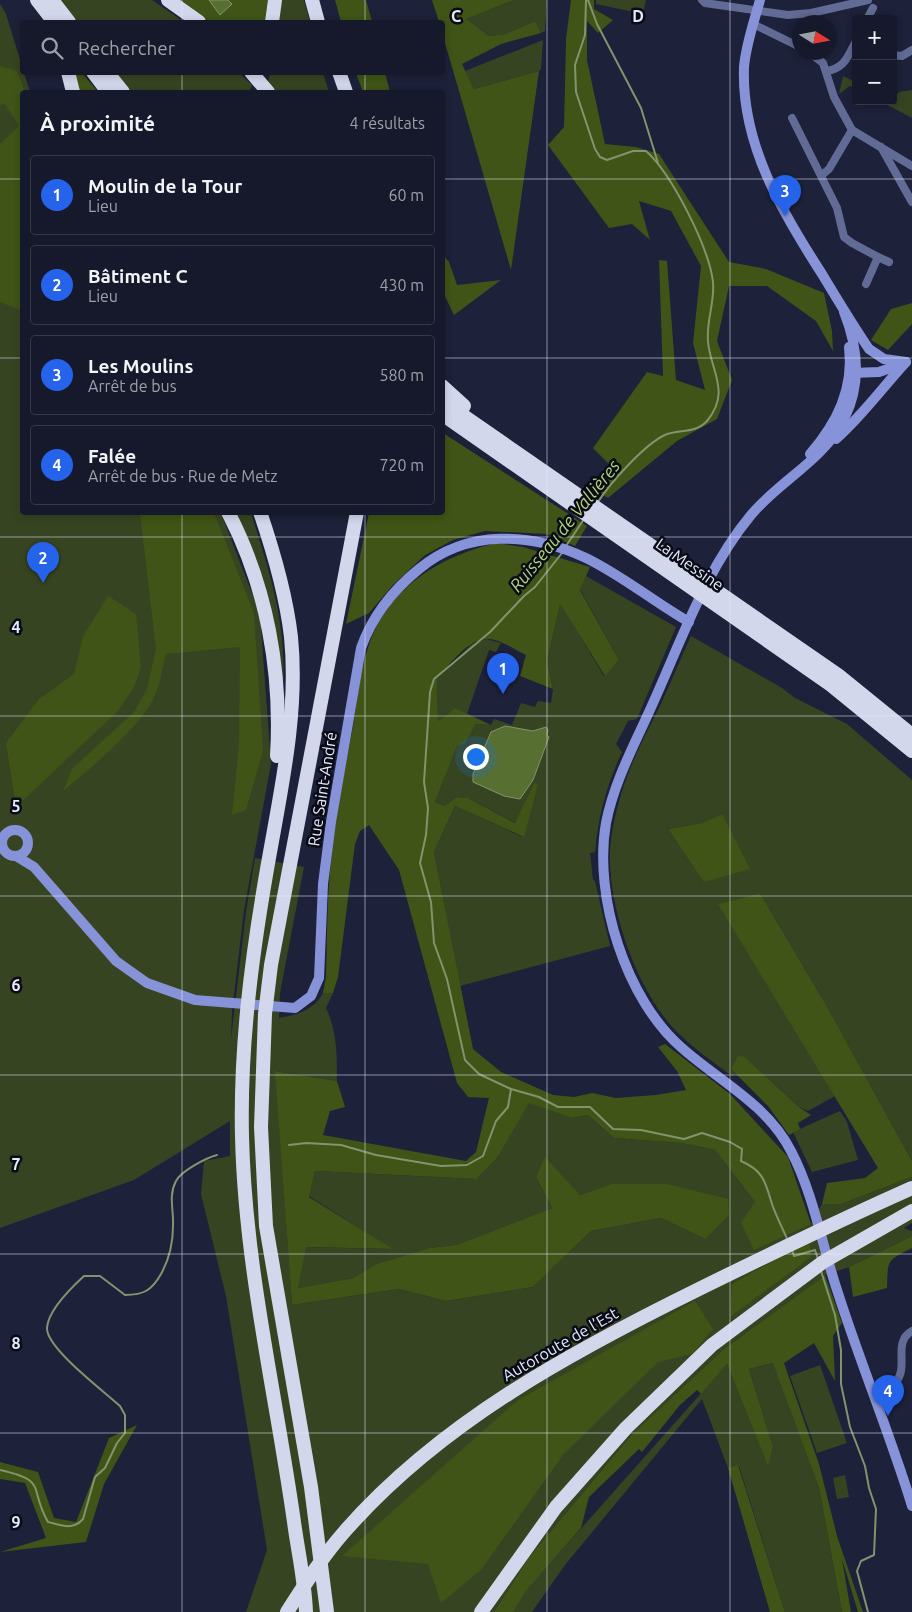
<!DOCTYPE html>
<html lang="fr">
<meta charset="utf-8">
<style>
:root{--surface:#16192b;--page:#232637;--text:#f1f3f6;--muted:#9ea0a9;--line:#353847;--accent:#2563eb}
body{margin:0;font-family:Ubuntu,sans-serif;background:var(--page);color:var(--text)}
.controls{position:absolute;right:15px;top:15px;display:grid;overflow:hidden;border-radius:5px;box-shadow:0 2px 8px #0003}
.controls button{width:45px;height:45px;display:grid;place-items:center;padding:0;border:0;border-bottom:1px solid var(--line);background:var(--surface);color:var(--text);font:25px sans-serif}
.compass{position:absolute;left:792px;top:15px;width:45px;height:45px;border-radius:50%;background:var(--surface);box-shadow:0 2px 8px #0003;rotate:101deg}
.you{position:absolute;left:475px;top:756px;width:18px;height:18px;margin:-12px;border:4px solid #fff;border-radius:50%;background:#1a73e8;box-shadow:0 0 0 8px #1a73e833}
.badge{display:grid;place-items:center;width:32px;height:32px;border-radius:50%;background:var(--accent);color:#fff;font-size:16px;font-weight:700}
.pin{position:absolute;translate:-50% -41px;filter:drop-shadow(0 1px 2px #0008)}
.pin::after{content:'';position:absolute;top:26px;width:18px;height:15px;background:inherit;clip-path:polygon(0 0,100% 0,50% 100%)}
.list{margin:0;padding:0;list-style:none}
h2{display:flex;justify-content:space-between;align-items:center;height:65px;margin:0;padding:0 20px;font-size:21px}
h2 small{font-size:16px;font-weight:400;color:var(--muted)}
.list li{display:grid;grid-template-columns:32px 1fr auto;gap:15px;align-items:center;box-sizing:border-box;height:80px;margin:0 10px 10px;padding:0 10px;border:1px solid var(--line);border-radius:5px}
.list b{display:block;font-size:19px;white-space:nowrap}
.list p{margin:0;font-size:16px;white-space:nowrap;color:var(--muted)}
.list em{font-size:16px;font-style:normal;color:var(--muted)}
.icon{flex:none;width:28px;height:28px;fill:none;stroke:currentColor;stroke-width:2;stroke-linecap:round;stroke-linejoin:round}
.map{position:relative;flex:none;width:912px;height:1612px;overflow:hidden}
.search{position:absolute;background:var(--surface);box-shadow:0 2px 8px #0003;left:20px;top:20px;width:425px;height:55px;display:flex;align-items:center;gap:12px;box-sizing:border-box;padding:0 18px;border-radius:5px;color:var(--muted);font-size:19px}
.panel{position:absolute;background:var(--surface);box-shadow:0 2px 8px #0003;left:20px;top:90px;width:425px;height:425px;border-radius:5px}
.map>svg:first-child{display:block}
.green{fill:#374421;fill-rule:evenodd}
.forest{fill:#3f5416}
.water{fill:#586f32;stroke:#82946e}
.lines{fill:none;stroke-linecap:round;stroke-linejoin:round}
.stream{stroke:#82946e;stroke-width:2}
.street{stroke:#626b95;stroke-width:8}
.secondary{stroke:#8793d8;stroke-width:10}
.highway{stroke:#d2d7ec;stroke-width:14}
.grid{fill:none;stroke:#e5e9fa;stroke-width:1;stroke-opacity:0.55}
.labels{text-anchor:middle;stroke-width:5;stroke-linejoin:round;paint-order:stroke}
.street-label{font-size:16px;fill:#e5e9fa;stroke:#090b16}
.water-label{font-size:18px;font-style:italic;fill:#b1d37b;stroke:#090b16}
.grid-label{font-size:16px;text-anchor:middle;font-weight:bold;fill:#e5e9fa;stroke:#090b16;stroke-width:5;stroke-linejoin:round;paint-order:stroke}
</style>
<div class="map">
<svg width="912" height="1612" viewBox="0 0 912 1612">
<rect width="100%" height="100%" fill="#1d2139"/>
<g class="green">
<path d="M58,0H152L184,22H76Z"/>
<path d="M279,0H304L310,22H277Z"/>
<path d="M514,0H547L545,31L541,33L535,21L505,34L489,36L467,19Z"/>
<path d="M596,0H646L643,14L596,4Z"/>
<path d="M0,4L6,14L30,92H22V512L221,513L260,614L271,764L244,910L232,1012L231,1039L246,912L255,858L304,867L280,993L279,1018C297,1015 314,1010 323,993H333L326,1008C337,1031 337,1056 337,1081L276,1071L292,1305L399,1289L446,1301L533,1287L591,1231L661,1218L705,1239L611,1184L580,1195L536,1177L552,1208L456,1245L429,1248L376,1264L353,1278L298,1288L305,1247L392,1249L309,1196L315,1171L477,1179L497,1158L528,1102L572,1118L588,1115L614,1138L681,1143L715,1150L755,1202L811,1224L822,1204H841L912,1177V1223L904,1228L912,1231V1236L849,1267L825,1275L724,1349L633,1433L529,1557L494,1612H246L267,1550L226,1296L201,1194L204,1161L230,1156V1121L134,1180L0,1228Z"/>
<path d="M543,40L541,69L539,71L474,89L465,71Z"/>
<path d="M116,73H239L252,85L249,92H132Z"/>
<path d="M270,73H323L329,92H275L268,83Z"/>
<path d="M843,76L856,82V89L850,86L839,94Z"/>
<path d="M912,90V118L880,101H893V96H896L899,92Z"/>
<path d="M235,513H251C271,576 289,630 282,698L265,587Z"/>
<path d="M586,576L676,627L637,719L628,721L616,744L622,752C607,784 598,817 595,852L590,853L593,880L595,881L610,946L460,986L434,852L455,806L523,837L534,783L516,823L468,798L457,797L444,806L435,802L457,745L465,744L476,724L491,725L494,719L512,725L521,703L535,707L538,701L551,703L553,689L547,661L560,603L604,676L619,660L580,589Z"/>
<path d="M691,636L782,688L795,698L847,724L912,780V1161L828,1008L760,893L719,904L835,1096L808,1111L799,1107L745,1057L731,1069L736,1074L732,1076C713,1062 693,1048 676,1031C637,991 608,908 610,852C611,830 617,807 624,785C633,758 647,732 660,706C671,683 680,659 691,636ZM722,814L704,881L668,829L702,823Z"/>
<path d="M486,639L501,643L496,652L489,650L467,714L455,708L438,721L437,677L472,644Z"/>
<path d="M840,1111L847,1122L858,1160L812,1172L793,1132Z"/>
<path d="M774,1363L819,1488L842,1612H785L739,1466L728,1468L702,1399L565,1565L532,1612H507L727,1364L768,1465L773,1447L749,1369Z"/>
<path d="M820,1365L847,1443L817,1453L790,1376Z"/>
<path d="M845,1475L849,1497L837,1499L833,1478Z"/>
</g>
<g class="forest">
<path d="M179,0H268L265,22H210Z"/>
<path d="M335,0H366L372,22H341Z"/>
<path d="M432,0H514L467,19L489,36L505,34L535,21L541,33L501,44L462,64L474,89L539,71L511,270L443,36L442,22H439Z"/>
<path d="M571,0H594V9L613,20L598,33L587,21V60L605,144L636,147L659,154L729,262L766,269L824,293L832,331L833,351L816,321L767,286H729L717,341L732,380L717,419L677,441L608,498L596,490L612,467L593,448L647,372L663,376L659,260L667,261L676,380L705,390L693,343L701,266L671,211L639,201L650,240L632,224L609,228L548,145L564,127L566,39Z"/>
<path d="M0,66L17,71L25,92H22V311L0,302V144L19,126L5,104L0,105Z"/>
<path d="M71,73H82L98,92H76Z"/>
<path d="M356,73H385L390,92H363Z"/>
<path d="M442,254L449,262L457,285L501,280L454,315L443,292Z"/>
<path d="M912,303V324L888,350L871,340L891,309Z"/>
<path d="M443,433L587,526L575,546L547,534L485,531L453,540L425,555L393,585L369,613L346,624L369,513L442,512Z"/>
<path d="M140,513H214L254,613L263,751L246,810L232,815L239,745L240,647L166,654C162,667 161,683 155,695C143,725 89,770 63,791L72,769L134,712L147,689L156,649Z"/>
<path d="M496,543L523,547L590,567L580,590L619,660L605,676L560,604L547,661L553,689L520,676L526,655C515,650 499,638 486,639C467,640 450,665 437,677L438,721L455,708L491,725L476,724L465,744L457,746L435,802L444,806L457,797L468,798L515,823L534,783L538,784L524,837L455,806L434,852L473,1049L501,1072L553,1095L574,1097L592,1093L616,1098L656,1095L686,1090L677,1071L658,1047L665,1044L730,1094L788,1157L811,1224L754,1250L741,1223L755,1202L715,1150L681,1143L614,1138L588,1115L572,1118L529,1103L497,1158L477,1179L315,1171L309,1197L393,1249L306,1247L298,1288L353,1278L376,1264L429,1248L456,1245L552,1208L536,1177L545,1157L580,1195L611,1184H667L728,1199L729,1215L705,1239L661,1218L591,1231L533,1287L446,1301L399,1289L292,1305L275,1071L337,1081L345,1107L330,1111L323,1135L466,1161L476,1152L489,1098L468,1097L457,1083L399,870L369,825L360,831L355,844L338,977L333,993H323L326,977C327,942 327,906 330,871C334,823 344,774 353,726C360,686 362,644 386,611C413,573 452,554 496,543Z"/>
<path d="M108,596L136,614L141,668L133,689L117,712L16,807L6,743L39,699L74,674L83,636Z"/>
<path d="M722,814L750,869L704,882L668,829L702,823Z"/>
<path d="M760,893L828,1008L912,1161V1177L841,1204H822L827,1183L865,1178L878,1168L718,904Z"/>
<path d="M738,1056L745,1057L799,1107L811,1115L798,1123L800,1129L789,1135L768,1106L731,1069Z"/>
<path d="M912,1236V1248C886,1261 888,1260 887,1288L853,1297L849,1267Z"/>
<path d="M809,1241L811,1257L730,1317L732,1284Z"/>
<path d="M825,1275L842,1323L833,1336L835,1381L814,1343L784,1363L819,1464L837,1536L863,1612H858L842,1559L851,1612H842L819,1488L773,1363L749,1369L773,1447L768,1466L727,1364L701,1394L697,1390L680,1405L642,1452L639,1449L589,1497L581,1528L526,1591L513,1612H494L529,1557L633,1433L724,1349Z"/>
<path d="M695,1301L713,1329L692,1354L658,1362L563,1455L481,1570L441,1603L428,1564L342,1556L518,1400Z"/>
<path d="M137,1425L104,1484L86,1542L0,1552L46,1538L25,1483L0,1479V1462L38,1472L54,1518L76,1522L109,1438Z"/>
<path d="M738,1465L785,1612H770L728,1468Z"/>
</g>
<g class="water">
<path d="M209,0H228L232,4L220,15Z"/>
<path d="M505,726L533,731L546,727L548,730L547,735L549,737L533,780L520,799L504,796L473,782V774L491,732Z"/>
</g>
<g class="lines">
<g class="stream">
<path d="M586,0L585,35L575,65L576,92L595,149L600,157L607,160L633,151H646C672,174 709,248 713,282C715,302 706,321 708,342C711,372 731,392 707,421C695,434 679,429 665,435C645,444 610,483 598,502"/>
<path d="M588,0L597,24L641,108L658,163"/>
<path d="M566,546L584,519"/>
<path d="M511,1089L539,1097L558,1107H590L613,1129L641,1130L684,1139L702,1133L730,1142L742,1149L741,1161C764,1171 765,1182 772,1204C776,1216 783,1229 788,1241"/>
<path d="M289,1145L306,1143L341,1145L376,1155L441,1166L467,1165L483,1156L496,1121L508,1107L511,1089L479,1074L465,1060L447,979L434,943L431,902L420,863L426,835L428,808L424,782L430,692L434,679L490,632L524,596L535,587L562,553"/>
<path d="M792,1250L794,1256L815,1250L818,1259"/>
<path d="M821,1271L835,1315L841,1350V1384L850,1427L865,1466L869,1488L876,1509L874,1555L861,1561L857,1571L868,1612"/>
<path d="M0,1470C49,1481 28,1487 48,1522C61,1525 73,1531 83,1519L95,1477L105,1468L117,1443L125,1433V1415L120,1406C105,1392 46,1348 47,1328C48,1311 72,1287 84,1276H100L125,1295C144,1295 152,1290 161,1274C170,1258 173,1244 173,1226C174,1210 168,1196 176,1181C181,1171 206,1158 217,1155"/>
</g>
<g class="street">
<path d="M702,0L705,3L788,15L811,13L868,0"/>
<path d="M867,19L873,8"/>
<path d="M753,24L800,47"/>
<path d="M809,52L823,63L834,97L852,130L912,166"/>
<path d="M893,55L902,56L912,50"/>
<path d="M827,71C845,68 848,56 856,41"/>
<path d="M792,118L837,208L844,237L852,243L878,257"/>
<path d="M881,147L912,202"/>
<path d="M822,175L829,169L852,130"/>
<path d="M866,284L878,257L889,262"/>
<path d="M874,1396C881,1392 889,1389 894,1384C911,1368 891,1343 912,1331"/>
</g>
<g class="secondary">
<path d="M760,0C754,22 746,44 744,67C741,144 782,212 822,274C837,299 852,324 869,349L884,359L906,362"/>
<path d="M844,312C858,347 862,382 845,417C825,460 780,480 751,515C706,569 682,639 653,703C636,742 614,781 606,823C593,896 626,1000 682,1048C719,1081 767,1104 791,1151C814,1195 822,1246 838,1293C861,1365 890,1434 912,1506"/>
<path d="M851,373L879,372L902,364"/>
<path d="M836,439C863,415 882,388 906,362"/>
<path d="M810,454C837,423 854,389 849,347"/>
<circle cx="15" cy="843" r="13"/>
<path d="M16,856L34,867L116,961L147,983L195,1000L295,1008L311,996L319,978L323,884L331,822L361,648C372,617 393,590 419,569C467,529 531,532 586,558C623,576 654,602 689,622"/>
</g>
<g class="highway">
<path d="M37,0L54,22"/>
<path d="M52,0L69,22"/>
<path d="M168,0L199,22"/>
<path d="M312,0L318,22"/>
<path d="M272,22L275,0"/>
<path d="M68,72L73,92"/>
<path d="M93,72L108,92"/>
<path d="M107,72L123,92"/>
<path d="M251,72L268,92"/>
<path d="M339,72L346,92"/>
<path d="M442,386L464,406"/>
<path d="M442,401L838,675L912,735"/>
<path d="M442,414L831,685L912,751"/>
<path d="M228,512C267,587 282,672 277,756"/>
<path d="M260,512C274,553 286,594 291,637C299,716 279,798 266,875C251,962 240,1049 242,1136C245,1269 277,1398 295,1529C299,1556 305,1584 306,1612"/>
<path d="M287,1612C305,1584 323,1556 345,1531C441,1422 571,1352 699,1289C770,1254 840,1220 912,1188"/>
<path d="M327,1612L311,1487L266,1226L261,1127L265,1014L271,965L357,512"/>
<path d="M481,1612L556,1507L626,1428L712,1345L823,1262L912,1211"/>
</g>
</g>
<path class="grid" d="M182,0V22M365,0V22M547,0V1612M730,0V1612M182,72V92M365,72V92M0,179H22M442,179H912M0,358H22M442,358H912M182,512V1612M365,512V1612M0,537H912M0,716H912M0,896H912M0,1075H912M0,1254H912M0,1433H912"/>
<g class="labels">
<g class="street-label">
<text transform="translate(690 564) rotate(35)" y="6">La Messine</text>
<text transform="translate(322 789) rotate(-81)" y="6">Rue Saint-André</text>
<text transform="translate(560 1344) rotate(-30)" y="6">Autoroute de l’Est</text>
</g>
<g class="water-label">
<text transform="translate(565 526) rotate(-51)" y="6">Ruisseau de Vallières</text>
</g>
</g>
<g class="grid-label">
<text x="456" y="22">C</text>
<text x="638" y="22">D</text>
<text x="16" y="633">4</text>
<text x="16" y="812">5</text>
<text x="16" y="991">6</text>
<text x="16" y="1170">7</text>
<text x="16" y="1349">8</text>
<text x="16" y="1528">9</text>
</g>
</svg>
<div class="controls">
<button>+</button>
<button>−</button>
</div>
<svg class="compass" viewBox="-18 -18 36 36"><path d="M0-13l5 13h-10z" fill="#e53935"/><path d="M0 13l5-13h-10z" fill="#9ea0a9"/></svg>
<div class="you"></div>
<div class="pin badge" style="left:503px;top:694px">1</div>
<div class="pin badge" style="left:43px;top:583px">2</div>
<div class="pin badge" style="left:785px;top:216px">3</div>
<div class="pin badge" style="left:888px;top:1416px">4</div>
<div class="search"><svg class="icon" aria-label="search" viewBox="0 0 24 24"><circle cx="10" cy="10" r="6"/><path d="M15 15l6 6"/></svg>Rechercher</div>
<section class="panel">
<h2>À proximité<small>4 résultats</small></h2>
<ul class="list">
<li><span class="badge">1</span><div><b>Moulin de la Tour</b><p>Lieu</p></div><em>60 m</em></li>
<li><span class="badge">2</span><div><b>Bâtiment C</b><p>Lieu</p></div><em>430 m</em></li>
<li><span class="badge">3</span><div><b>Les Moulins</b><p>Arrêt de bus</p></div><em>580 m</em></li>
<li><span class="badge">4</span><div><b>Falée</b><p>Arrêt de bus · Rue de Metz</p></div><em>720 m</em></li>
</ul>
</section>
</div>
